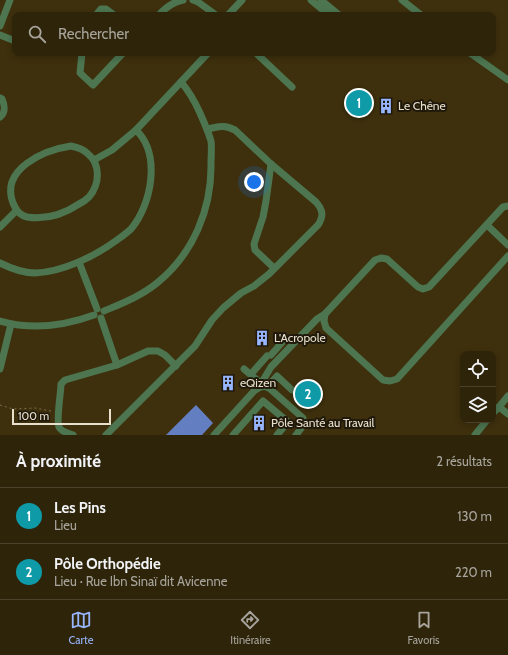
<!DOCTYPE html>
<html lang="fr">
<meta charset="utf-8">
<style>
:root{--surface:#2e240a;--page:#3a3018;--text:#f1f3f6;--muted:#a7a49c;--line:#49412b;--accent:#98b6fd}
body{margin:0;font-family:Cabin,sans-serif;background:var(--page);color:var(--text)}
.controls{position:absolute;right:12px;bottom:12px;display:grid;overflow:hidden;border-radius:8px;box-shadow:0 2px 6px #0003}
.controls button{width:36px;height:36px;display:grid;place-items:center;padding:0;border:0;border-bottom:1px solid var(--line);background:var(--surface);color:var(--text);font:20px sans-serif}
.scale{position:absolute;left:12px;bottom:10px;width:99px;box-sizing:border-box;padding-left:4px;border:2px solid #e8dfcc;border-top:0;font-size:11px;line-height:14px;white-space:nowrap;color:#e8dfcc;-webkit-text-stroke:3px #20190b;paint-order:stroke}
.you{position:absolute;left:254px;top:182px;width:14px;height:14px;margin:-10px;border:3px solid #fff;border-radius:50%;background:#1a73e8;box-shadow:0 0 0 6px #1a73e833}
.badge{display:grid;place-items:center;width:26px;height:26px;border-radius:50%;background:var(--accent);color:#fff;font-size:13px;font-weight:700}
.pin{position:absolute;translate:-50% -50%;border:2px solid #fff;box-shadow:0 1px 4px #0006}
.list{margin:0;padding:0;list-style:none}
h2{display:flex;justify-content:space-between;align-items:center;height:52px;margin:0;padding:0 16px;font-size:17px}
h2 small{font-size:13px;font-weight:400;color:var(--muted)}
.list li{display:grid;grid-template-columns:26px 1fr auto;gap:12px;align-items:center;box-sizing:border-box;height:56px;padding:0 16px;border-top:1px solid var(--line)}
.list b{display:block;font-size:15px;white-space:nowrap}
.list p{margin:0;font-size:13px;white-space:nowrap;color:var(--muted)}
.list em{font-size:13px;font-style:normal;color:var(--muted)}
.icon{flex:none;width:22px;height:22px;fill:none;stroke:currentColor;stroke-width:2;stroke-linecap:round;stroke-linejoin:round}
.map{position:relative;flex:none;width:508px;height:435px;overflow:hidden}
.search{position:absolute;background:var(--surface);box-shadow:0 2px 6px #0003;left:12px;right:12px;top:12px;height:44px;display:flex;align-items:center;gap:10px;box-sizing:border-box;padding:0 14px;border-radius:8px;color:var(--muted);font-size:15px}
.sheet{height:164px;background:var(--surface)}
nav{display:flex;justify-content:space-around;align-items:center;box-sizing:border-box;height:56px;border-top:1px solid var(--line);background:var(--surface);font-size:11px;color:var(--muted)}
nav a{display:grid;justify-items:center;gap:2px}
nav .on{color:var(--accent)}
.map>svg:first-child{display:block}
.water{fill:#647fc1}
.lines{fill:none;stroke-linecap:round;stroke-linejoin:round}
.path{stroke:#796d4f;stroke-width:1;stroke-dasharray:2 3;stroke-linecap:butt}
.minor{stroke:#4c7550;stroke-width:7}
.labels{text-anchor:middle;stroke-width:4;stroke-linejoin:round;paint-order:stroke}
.poi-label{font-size:12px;fill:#e8dfcc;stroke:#20190b;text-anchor:start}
</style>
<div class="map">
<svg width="508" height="435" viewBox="0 0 508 435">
<rect width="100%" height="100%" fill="#3e300d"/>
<path class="water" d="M196,405L213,423L202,435H166Z"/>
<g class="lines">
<path class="path" d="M0,405L13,409L35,408L51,411"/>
<g class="minor">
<path d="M193,0L198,2L216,15"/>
<path d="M311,0L329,15"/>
<path d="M321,0L339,15"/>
<path d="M402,0L421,15"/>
<path d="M96,15L101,9H106L114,15"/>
<path d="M159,15C165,8 173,2 183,0"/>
<path d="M228,15L242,0"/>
<path d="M0,26L10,0"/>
<path d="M0,35L15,41"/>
<path d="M82,53L80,73L93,85L123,53"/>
<path d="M256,53L292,87"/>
<path d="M470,53L508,80"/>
<path d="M0,98L2,99C5,106 6,112 0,117"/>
<path d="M71,146C76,147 83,149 87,153C101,164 100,184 89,197C86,200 83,202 79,204C64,214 46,220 27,217C19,215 16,210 13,203C0,169 44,150 71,146Z"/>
<path d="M94,160L112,150L136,130L208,53"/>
<path d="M271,164L266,201L263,217L254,244L255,250L274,268"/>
<path d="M487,225L508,245"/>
<path d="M0,227L16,211"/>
<path d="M79,262L97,309"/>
<path d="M0,263C10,268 24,273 35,273C63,272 95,256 117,240C121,237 127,233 131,229C152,204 161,154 136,130"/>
<path d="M104,311C123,303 141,296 157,283C193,254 212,209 211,163C211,156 212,148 211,141C208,131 204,122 200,113C195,102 189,91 181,82"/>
<path d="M325,314L324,321L326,328L383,380L390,381L397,379L508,256"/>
<path d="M101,318L117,365"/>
<path d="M0,321C32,330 64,326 94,315"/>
<path d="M271,355L285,339"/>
<path d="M0,369L11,324"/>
<path d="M244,369L257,380L259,387"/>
<path d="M251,374L267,356"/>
<path d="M259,387L271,367L317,319L325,314L375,260L381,258L387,259L418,287L423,289L429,287L503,207L508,206"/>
<path d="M267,387L277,376L292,390"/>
<path d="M499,407L508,396"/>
<path d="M493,413L499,407L508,414"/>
<path d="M73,435C69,433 61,432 59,427C56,421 61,392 61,384L65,380L117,365L148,351H158L165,355L176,366"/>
<path d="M106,435L195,346L212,320L223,308L241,293L254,286L269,274L318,225C324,216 323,210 316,202L271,164L235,130C223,124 219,127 207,129"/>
<path d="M214,435L254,391C259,387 263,385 269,388L303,418L302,427L296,435"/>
<path d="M233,435L263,401L288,422L277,435"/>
<path d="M475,435L487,420"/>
</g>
</g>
<defs>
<symbol id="building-bare" viewBox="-9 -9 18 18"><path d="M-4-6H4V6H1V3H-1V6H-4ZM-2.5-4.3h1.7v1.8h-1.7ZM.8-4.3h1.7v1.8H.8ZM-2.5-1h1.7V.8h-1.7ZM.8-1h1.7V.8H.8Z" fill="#98b6fd" stroke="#20190b" stroke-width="2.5" paint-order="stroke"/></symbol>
</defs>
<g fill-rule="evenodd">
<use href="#building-bare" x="375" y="95" width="22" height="22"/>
<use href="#building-bare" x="251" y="327" width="22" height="22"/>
<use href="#building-bare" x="217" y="372" width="22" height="22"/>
<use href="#building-bare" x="248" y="412" width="22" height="22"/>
</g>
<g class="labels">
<g class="poi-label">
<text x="398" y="110">Le Chêne</text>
<text x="274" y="342">L'Acropole</text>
<text x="240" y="387">eQizen</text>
<text x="271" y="427">Pôle Santé au Travail</text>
</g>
</g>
</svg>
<div class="controls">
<button><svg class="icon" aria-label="locate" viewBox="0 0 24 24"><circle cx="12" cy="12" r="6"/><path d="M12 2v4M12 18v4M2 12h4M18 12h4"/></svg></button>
<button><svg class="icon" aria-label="layers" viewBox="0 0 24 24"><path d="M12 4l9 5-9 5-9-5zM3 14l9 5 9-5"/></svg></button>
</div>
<div class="scale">100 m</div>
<div class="you"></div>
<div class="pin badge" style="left:359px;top:103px;background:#0f9aa8">1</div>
<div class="pin badge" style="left:308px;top:394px;background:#0f9aa8">2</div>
<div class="search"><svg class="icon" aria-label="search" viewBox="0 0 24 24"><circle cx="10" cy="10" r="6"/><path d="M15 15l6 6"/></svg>Rechercher</div>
</div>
<section class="sheet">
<h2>À proximité<small>2 résultats</small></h2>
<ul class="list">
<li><span class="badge" style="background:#0f9aa8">1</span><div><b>Les Pins</b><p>Lieu</p></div><em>130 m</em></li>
<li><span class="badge" style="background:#0f9aa8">2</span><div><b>Pôle Orthopédie</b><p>Lieu · Rue Ibn Sinaï dit Avicenne</p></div><em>220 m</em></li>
</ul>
</section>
<nav>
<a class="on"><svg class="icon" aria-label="map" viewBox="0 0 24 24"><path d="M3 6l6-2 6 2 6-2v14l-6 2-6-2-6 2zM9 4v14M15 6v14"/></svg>Carte</a>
<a><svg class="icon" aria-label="directions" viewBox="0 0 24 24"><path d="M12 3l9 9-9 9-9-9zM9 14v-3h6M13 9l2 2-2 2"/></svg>Itinéraire</a>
<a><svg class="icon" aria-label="saved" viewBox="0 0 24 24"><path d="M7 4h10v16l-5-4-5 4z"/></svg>Favoris</a>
</nav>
